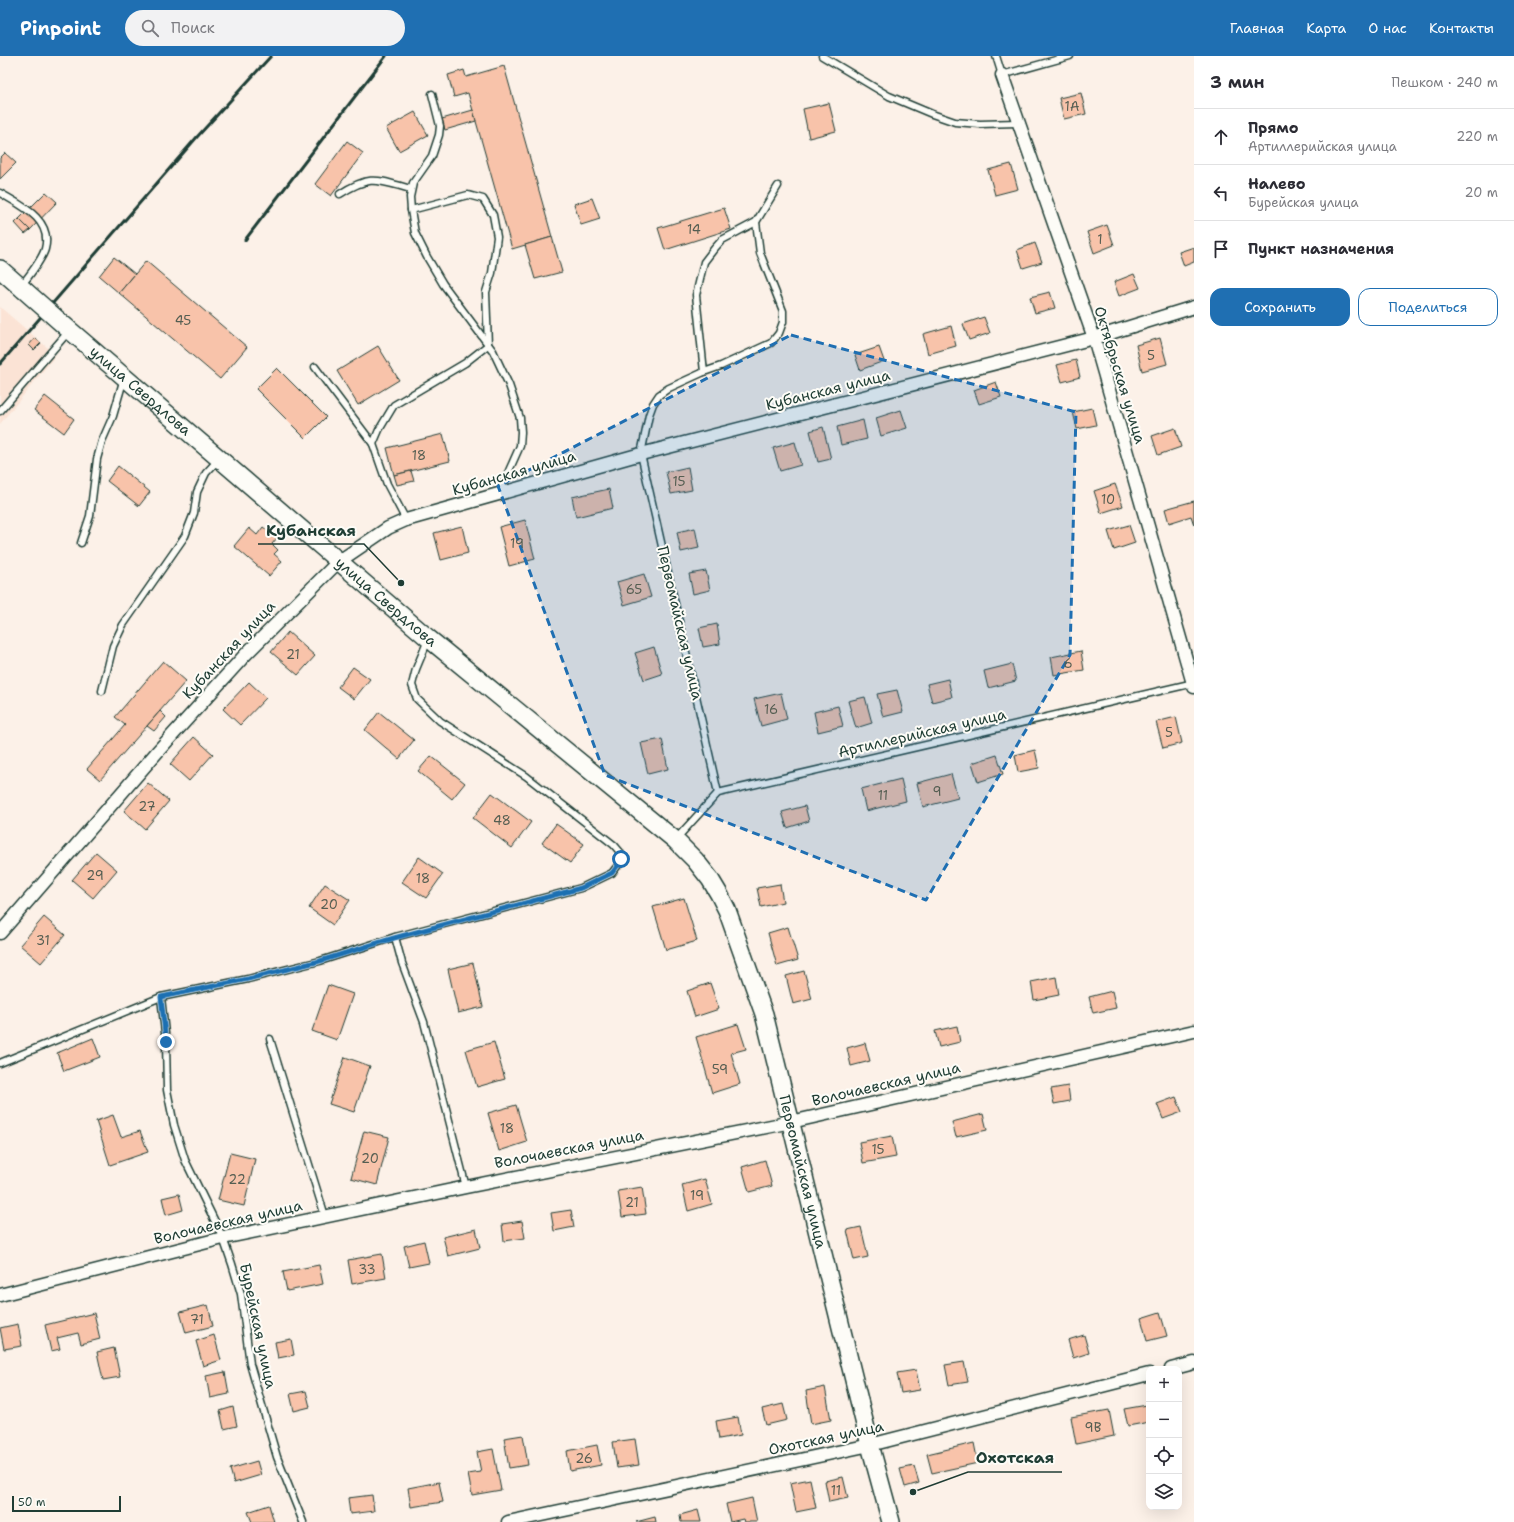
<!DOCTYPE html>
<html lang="ru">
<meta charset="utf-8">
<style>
:root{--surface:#fff;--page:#f2f2f3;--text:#2b2b33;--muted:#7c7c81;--line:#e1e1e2;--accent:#1f6fb2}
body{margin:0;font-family:"Shantell Sans",sans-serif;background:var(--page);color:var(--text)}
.controls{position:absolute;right:12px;bottom:12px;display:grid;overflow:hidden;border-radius:8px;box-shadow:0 4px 16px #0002}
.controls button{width:36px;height:36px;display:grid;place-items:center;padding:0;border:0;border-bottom:1px solid var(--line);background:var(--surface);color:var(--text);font:20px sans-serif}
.scale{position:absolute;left:12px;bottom:10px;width:109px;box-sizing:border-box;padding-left:4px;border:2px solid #1f3d34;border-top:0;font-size:11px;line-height:14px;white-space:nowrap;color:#1f3d34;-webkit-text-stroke:3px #fdfcf7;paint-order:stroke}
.stop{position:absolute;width:12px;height:12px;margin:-9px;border:3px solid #1f6fb2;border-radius:50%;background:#fff}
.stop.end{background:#1f6fb2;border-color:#fff;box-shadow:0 1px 4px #0008}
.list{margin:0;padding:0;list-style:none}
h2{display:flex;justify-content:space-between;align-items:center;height:52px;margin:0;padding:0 16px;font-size:17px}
h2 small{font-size:13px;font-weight:400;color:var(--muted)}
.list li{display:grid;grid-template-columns:26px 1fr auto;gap:12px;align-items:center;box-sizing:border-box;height:56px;padding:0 16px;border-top:1px solid var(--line)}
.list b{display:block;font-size:15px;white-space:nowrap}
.list p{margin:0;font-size:13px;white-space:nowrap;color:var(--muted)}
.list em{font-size:13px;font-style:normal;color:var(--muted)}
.actions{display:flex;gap:8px;padding:12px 16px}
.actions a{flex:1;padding:9px 0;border:1px solid var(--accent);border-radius:12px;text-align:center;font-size:14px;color:var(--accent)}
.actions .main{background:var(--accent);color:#fff}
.icon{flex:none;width:22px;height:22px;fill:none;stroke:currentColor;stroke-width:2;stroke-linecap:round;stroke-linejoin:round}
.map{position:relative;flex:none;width:1194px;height:1466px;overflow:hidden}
header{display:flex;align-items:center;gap:24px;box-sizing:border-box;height:56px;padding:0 20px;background:var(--accent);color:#fff}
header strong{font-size:19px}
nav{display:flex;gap:22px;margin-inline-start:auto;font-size:14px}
.search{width:280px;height:36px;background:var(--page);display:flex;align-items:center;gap:10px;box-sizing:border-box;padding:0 14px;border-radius:22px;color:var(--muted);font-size:15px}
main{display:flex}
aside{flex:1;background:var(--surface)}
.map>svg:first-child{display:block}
.built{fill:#fbe3d5}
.building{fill:#f8c3aa;stroke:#1f3d34}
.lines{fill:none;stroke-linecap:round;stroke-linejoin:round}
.service-casing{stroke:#1f3d34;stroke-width:9}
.minor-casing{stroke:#1f3d34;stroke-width:15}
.secondary-casing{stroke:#1f3d34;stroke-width:20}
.service{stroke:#fdfcf7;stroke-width:6}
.minor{stroke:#fdfcf7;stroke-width:12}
.secondary{stroke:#fdfcf7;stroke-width:17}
.rail{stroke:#1f3d34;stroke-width:3}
.secondary-bridge-casing{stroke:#1f3d34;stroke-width:20;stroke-linecap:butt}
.secondary-bridge{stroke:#fdfcf7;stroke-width:17}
.route{stroke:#1f6fb2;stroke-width:5}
.marked{fill:#1f6fb2;fill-opacity:0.2;stroke:#1f6fb2;stroke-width:3;stroke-dasharray:8 5;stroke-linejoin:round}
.labels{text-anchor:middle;stroke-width:4;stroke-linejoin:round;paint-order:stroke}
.number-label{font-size:13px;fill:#555e52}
.street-label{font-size:15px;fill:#1f3d34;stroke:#fdfcf7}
.leader{fill:none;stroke:#1f3d34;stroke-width:1.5}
.callout-dot{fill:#1f3d34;stroke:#fdfcf7;stroke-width:1.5}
.callout-label{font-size:16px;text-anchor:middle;font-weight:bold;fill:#1f3d34;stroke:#fdfcf7;stroke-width:4;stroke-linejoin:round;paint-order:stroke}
</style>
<header>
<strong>Pinpoint</strong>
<div class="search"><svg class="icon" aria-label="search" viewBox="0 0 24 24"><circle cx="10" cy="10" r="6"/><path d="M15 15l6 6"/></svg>Поиск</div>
<nav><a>Главная</a><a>Карта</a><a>О нас</a><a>Контакты</a></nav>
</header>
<main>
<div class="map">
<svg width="1194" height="1466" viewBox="0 0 1194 1466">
<rect width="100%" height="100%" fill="#fcf1e8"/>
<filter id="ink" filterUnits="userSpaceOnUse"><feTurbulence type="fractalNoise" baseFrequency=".025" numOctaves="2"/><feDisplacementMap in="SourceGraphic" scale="8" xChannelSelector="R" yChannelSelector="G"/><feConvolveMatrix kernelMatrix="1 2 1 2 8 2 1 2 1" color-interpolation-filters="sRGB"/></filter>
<g filter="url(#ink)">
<path class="built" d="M0,251L56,299L0,368Z"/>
<g class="building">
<path d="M504,10L552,181L512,193L468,37L454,41L448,19L464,14L466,21Z"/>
<path d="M1081,37L1086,58L1064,63L1059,42Z"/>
<path d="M829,47L836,75L809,82L803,53Z"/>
<path d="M473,54L476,65L445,74L442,63Z"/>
<path d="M415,56L428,79L399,95L386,72Z"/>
<path d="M347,85L363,97L331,140L315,128Z"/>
<path d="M5,97L16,107L0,123V102Z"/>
<path d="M1011,108L1018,133L995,139L988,114Z"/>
<path d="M46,136L57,146L30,174L19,163Z"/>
<path d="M592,142L600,163L581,169L574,148Z"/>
<path d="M724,152L731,173L665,194L658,172Z"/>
<path d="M19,163L30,174L25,178L15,167Z"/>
<path d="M1107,169L1114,189L1094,197L1087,176Z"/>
<path d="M552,181L562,216L535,223L525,189Z"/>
<path d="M1035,187L1042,206L1023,212L1017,194Z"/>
<path d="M1194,191V206L1184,210L1179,196Z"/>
<path d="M114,201L135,218L119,237L99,220Z"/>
<path d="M146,205L247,291L220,323L119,237Z"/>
<path d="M1134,218L1140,232L1119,240L1114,226Z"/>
<path d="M1050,236L1055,252L1035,257L1030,241Z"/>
<path d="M984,261L990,277L969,284L963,268Z"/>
<path d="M951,270L956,290L928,298L923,278Z"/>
<path d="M35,282L41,287L34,294L29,289Z"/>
<path d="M1160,282L1167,308L1142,315L1136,289Z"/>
<path d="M378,290L399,324L358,349L337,315Z"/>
<path d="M879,291L884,305L860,314L855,299Z"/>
<path d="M1076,304L1080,321L1062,326L1057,309Z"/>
<path d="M277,312L326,361L305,382L256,333Z"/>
<path d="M996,326L1001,341L979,348L974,334Z"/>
<path d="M45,340L74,363L64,377L34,354Z"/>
<path d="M1092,352L1096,369L1077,373L1073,356Z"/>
<path d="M901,354L907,372L881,380L876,362Z"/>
<path d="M863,364L867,383L841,389L837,371Z"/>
<path d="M823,371L831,403L818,406L810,375Z"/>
<path d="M1175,372L1181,391L1158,399L1152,380Z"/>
<path d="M443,378L450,405L394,419L387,392Z"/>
<path d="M795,386L801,409L780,415L773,392Z"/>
<path d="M118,410L150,436L139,450L107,425Z"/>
<path d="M688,411L692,434L671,438L666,416Z"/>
<path d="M411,415L414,425L397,429L394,419Z"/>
<path d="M1115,428L1123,450L1101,457L1094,435Z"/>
<path d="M609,433L613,452L576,461L572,441Z"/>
<path d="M1194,445V469L1191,460L1169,467L1165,453Z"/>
<path d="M525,464L535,503L509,510L499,471Z"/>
<path d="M1129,469L1135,487L1114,494L1108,475Z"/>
<path d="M462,470L468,497L441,504L434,477Z"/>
<path d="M263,471L277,482L272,488L278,494L274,498L282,505L269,520L234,490L249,472L257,479Z"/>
<path d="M695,472L699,492L681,496L677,476Z"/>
<path d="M706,515L710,534L693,538L689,518Z"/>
<path d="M644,518L651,541L624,549L617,526Z"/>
<path d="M717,568L720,588L703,591L699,572Z"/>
<path d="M288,576L315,600L298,619L271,596Z"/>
<path d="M654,591L662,618L644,624L635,597Z"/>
<path d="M1081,595L1084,614L1054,619L1051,601Z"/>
<path d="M163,605L186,625L100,724L87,713L125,669L115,661Z"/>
<path d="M1012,608L1016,625L988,632L984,615Z"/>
<path d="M353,611L370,623L354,643L338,631Z"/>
<path d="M948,623L952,641L932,646L927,628Z"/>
<path d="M249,626L266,642L240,669L223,653Z"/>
<path d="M897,634L903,656L883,661L877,638Z"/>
<path d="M781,637L787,663L761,670L754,643Z"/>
<path d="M865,641L872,667L856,672L848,645Z"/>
<path d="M838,650L843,670L818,676L814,656Z"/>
<path d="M160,655L166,661L154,675L147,670Z"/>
<path d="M379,656L414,684L399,703L365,674Z"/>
<path d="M1176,661L1182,687L1163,692L1156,666Z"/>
<path d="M194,681L213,698L189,725L170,708Z"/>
<path d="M662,683L668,713L648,718L641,687Z"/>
<path d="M1035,694L1039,712L1018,716L1015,699Z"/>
<path d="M997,699L1003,718L978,726L972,707Z"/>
<path d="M431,700L465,727L452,743L418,715Z"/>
<path d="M951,718L958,742L923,751L917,727Z"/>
<path d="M901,723L906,745L866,755L861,733Z"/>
<path d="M148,727L169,745L145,773L124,755Z"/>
<path d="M492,737L531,766L512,792L473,762Z"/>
<path d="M805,750L809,765L787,772L782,756Z"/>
<path d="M556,768L584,788L570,807L542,787Z"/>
<path d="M96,796L117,814L93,842L72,824Z"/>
<path d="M419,801L443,818L426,842L402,826Z"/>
<path d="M325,828L350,844L333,869L309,852Z"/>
<path d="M780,828L783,846L761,851L757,832Z"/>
<path d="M684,842L697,885L666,894L653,851Z"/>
<path d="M44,861L65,879L41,907L20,889Z"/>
<path d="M788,871L798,904L777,910L768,877Z"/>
<path d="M473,907L483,951L458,957L448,913Z"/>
<path d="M804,915L812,943L793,948L786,920Z"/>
<path d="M1056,921L1059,939L1034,944L1031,926Z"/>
<path d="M710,927L719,953L695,961L687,935Z"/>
<path d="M328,929L353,938L337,984L312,975Z"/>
<path d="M1112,935L1116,952L1093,957L1089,941Z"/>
<path d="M738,968L746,993L731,997L740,1028L712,1037L696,981Z"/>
<path d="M957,970L960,986L939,991L935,975Z"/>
<path d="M93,982L100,1001L64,1015L57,997Z"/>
<path d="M494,986L505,1023L477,1031L466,994Z"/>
<path d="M865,987L870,1005L851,1010L847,992Z"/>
<path d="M345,1001L370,1010L354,1056L329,1048Z"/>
<path d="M1068,1030L1070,1045L1054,1048L1051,1033Z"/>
<path d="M1176,1041L1182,1056L1163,1063L1157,1048Z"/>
<path d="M516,1049L527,1086L499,1095L488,1057Z"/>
<path d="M983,1058L987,1074L956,1081L952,1066Z"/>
<path d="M113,1059L121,1081L140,1075L148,1096L110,1109L96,1065Z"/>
<path d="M364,1075L389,1081L377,1129L351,1122Z"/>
<path d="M892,1080L896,1101L863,1107L859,1086Z"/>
<path d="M230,1097L255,1103L244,1150L218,1144Z"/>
<path d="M765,1104L772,1130L749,1136L742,1111Z"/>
<path d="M705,1123L712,1148L688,1155L682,1129Z"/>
<path d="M642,1131L646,1158L622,1161L618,1135Z"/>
<path d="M179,1138L183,1154L166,1159L162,1142Z"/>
<path d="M571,1154L574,1171L554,1175L551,1157Z"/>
<path d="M522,1165L525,1182L504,1185L502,1168Z"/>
<path d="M861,1171L868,1201L854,1204L847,1174Z"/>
<path d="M476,1173L480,1192L448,1200L443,1181Z"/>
<path d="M424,1185L429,1207L409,1211L404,1190Z"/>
<path d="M382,1198L386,1222L352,1228L348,1204Z"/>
<path d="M319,1209L323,1228L287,1235L283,1216Z"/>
<path d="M208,1249L213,1270L186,1277L180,1256Z"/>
<path d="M1160,1256L1167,1280L1147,1285L1141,1262Z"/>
<path d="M94,1257L100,1283L81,1288L78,1277L57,1282L60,1293L51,1295L45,1269Z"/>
<path d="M18,1268L22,1290L4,1293L0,1272Z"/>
<path d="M214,1279L221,1304L203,1310L196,1285Z"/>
<path d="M1084,1279L1089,1297L1073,1302L1068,1284Z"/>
<path d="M291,1283L294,1299L278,1302L275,1286Z"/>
<path d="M114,1292L120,1321L103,1324L97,1296Z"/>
<path d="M964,1306L968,1326L949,1329L945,1309Z"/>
<path d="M916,1314L920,1334L901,1337L897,1317Z"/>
<path d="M225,1316L229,1338L210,1342L206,1320Z"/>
<path d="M825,1331L831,1364L811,1368L806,1335Z"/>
<path d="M306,1335L310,1351L294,1355L290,1338Z"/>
<path d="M783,1348L787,1364L766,1369L762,1353Z"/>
<path d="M1147,1349L1149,1366L1128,1370L1124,1353Z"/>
<path d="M233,1351L237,1370L224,1373L220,1355Z"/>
<path d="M1109,1354L1114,1380L1076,1388L1071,1361Z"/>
<path d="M738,1361L741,1379L719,1383L716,1365Z"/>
<path d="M523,1379L528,1409L509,1412L504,1382Z"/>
<path d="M635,1383L639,1409L617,1412L613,1386Z"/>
<path d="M974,1387L978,1407L932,1417L927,1398Z"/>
<path d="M597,1389L601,1409L570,1415L567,1395Z"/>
<path d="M493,1393L501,1434L472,1439L468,1418L481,1416L477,1396Z"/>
<path d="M257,1405L261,1419L234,1427L230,1413Z"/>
<path d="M914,1410L919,1427L905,1431L900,1413Z"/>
<path d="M843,1421L848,1442L829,1446L825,1425Z"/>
<path d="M810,1423L816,1452L796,1456L790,1427Z"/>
<path d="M439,1426L443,1446L411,1451L408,1432Z"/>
<path d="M372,1439L374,1455L350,1458L348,1442Z"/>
<path d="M752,1442L757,1466H744L743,1463L730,1466L726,1448Z"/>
<path d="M269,1449L274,1466H252L248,1456Z"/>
<path d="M698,1454L701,1466H681L680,1459Z"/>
<path d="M655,1461L656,1466H636Z"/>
</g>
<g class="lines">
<defs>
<g id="service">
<path d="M822,0L889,40L932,58L955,66L980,68L1017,67"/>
<path d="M996,0L1002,19L1070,0"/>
<path d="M432,38L440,70L439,79L432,100L413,127L410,141L411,154L415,177L427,201L443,228L493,295L509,329L520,362L521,376L520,390L499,437"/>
<path d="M0,137C20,149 53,163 45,193C42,204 28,221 21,230"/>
<path d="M340,138C371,118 377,124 411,133"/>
<path d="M315,311L373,388L387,428L406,464"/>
<path d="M704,316L696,239L704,206L714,193L722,184L756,166"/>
<path d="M0,355L69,275"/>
<path d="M373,388L379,374L394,349L465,307L488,289L486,236L492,217L497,181L493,159L483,143L468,139L411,154"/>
<path d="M81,487L90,460L97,403L102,385L113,360L124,322"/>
<path d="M102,635L113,590L123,569L185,480L194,457L197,436L206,417L219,403"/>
<path d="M718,737L641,398L649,359L653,348L659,339L669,332L704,316L721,310L771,287L779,277L783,266V255L760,197L756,166L778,130"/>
<path d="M676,783L718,737L1194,627"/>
<path d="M395,881L402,907L424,966L466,1131"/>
<path d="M161,941L166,986L167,1034L174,1069L185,1104L223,1182L232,1208L241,1238L250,1308L277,1401L303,1466"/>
<path d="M270,983L325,1160"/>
<path d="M0,1007L161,941L248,923L320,905L395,881L581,832L612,817L619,808L621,803L620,796L614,789L526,720L440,665L417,643L412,629L416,613L428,584"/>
</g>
<g id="minor">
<path d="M1002,19L1094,282L1194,631"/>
<path d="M0,877L158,695L246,598L338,506L388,472L406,464L641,398L1094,282L1194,251"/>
<path d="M0,1239L223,1182L466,1131L791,1066L1194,975"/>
<path d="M1171,1313L1194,1307"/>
<path d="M508,1466L870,1389L1149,1318"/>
</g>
<g id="secondary">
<path d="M0,213L24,234"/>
<path id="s1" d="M66,271L428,582L675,784L695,804L710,823L719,838L727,854L764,958L870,1389L891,1466"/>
</g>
</defs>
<use href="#service" class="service-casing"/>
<use href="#minor" class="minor-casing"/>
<use href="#secondary" class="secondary-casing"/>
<use href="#service" class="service"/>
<use href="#minor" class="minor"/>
<use href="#secondary" class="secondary"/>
<g class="rail">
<path d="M245,184L386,0"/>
<path d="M0,308L197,81L271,0"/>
</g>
<defs>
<path id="secondary-bridge" d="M24,234L66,271"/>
</defs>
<use href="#secondary-bridge" class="secondary-bridge-casing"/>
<use href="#secondary-bridge" class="secondary-bridge"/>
</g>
</g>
<g class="lines" filter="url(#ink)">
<path class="route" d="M166,986L161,941L248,923L320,905L394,882L581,832L612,817L619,808L621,803"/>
</g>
<path class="marked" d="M791,279L1076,356L1070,599L926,844L605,719L498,430Z"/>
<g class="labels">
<g class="number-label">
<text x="1072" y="55">1А</text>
<text x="694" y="178">14</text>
<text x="1100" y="188">1</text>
<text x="183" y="269">45</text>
<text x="1151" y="304">5</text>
<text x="419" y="404">18</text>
<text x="679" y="430">15</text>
<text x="1108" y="448">10</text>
<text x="517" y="492">19</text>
<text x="634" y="538">65</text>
<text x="293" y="603">21</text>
<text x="1068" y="612">6</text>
<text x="771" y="658">16</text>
<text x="1169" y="681">5</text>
<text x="937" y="740">9</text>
<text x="883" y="744">11</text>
<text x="147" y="755">27</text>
<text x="502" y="769">48</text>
<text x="95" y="824">29</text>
<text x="423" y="827">18</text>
<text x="329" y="853">20</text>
<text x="43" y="889">31</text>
<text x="720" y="1018">59</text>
<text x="507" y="1077">18</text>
<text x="878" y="1098">15</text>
<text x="370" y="1107">20</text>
<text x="237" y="1128">22</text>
<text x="697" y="1144">19</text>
<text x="632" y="1151">21</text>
<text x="367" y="1218">33</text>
<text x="197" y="1268">71</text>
<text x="1093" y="1376">9В</text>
<text x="584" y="1407">26</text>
<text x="836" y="1439">11</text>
</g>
<g class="street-label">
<text transform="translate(1120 319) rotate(73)" y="5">Октябрьская улица</text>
<text transform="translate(828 334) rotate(-14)" y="5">Кубанская улица</text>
<text dy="5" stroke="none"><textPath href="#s1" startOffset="98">улица Свердлова</textPath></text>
<text transform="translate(514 417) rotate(-16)" y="5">Кубанская улица</text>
<text dy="5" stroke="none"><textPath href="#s1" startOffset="422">улица Свердлова</textPath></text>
<text transform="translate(680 567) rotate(77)" y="5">Первомайская улица</text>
<text transform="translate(229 594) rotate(-47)" y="5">Кубанская улица</text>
<text transform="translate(922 677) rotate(-13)" y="5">Артиллерийская улица</text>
<text transform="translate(886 1028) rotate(-13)" y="5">Волочаевская улица</text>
<text transform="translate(569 1093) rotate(-11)" y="5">Волочаевская улица</text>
<text dy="5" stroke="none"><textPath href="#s1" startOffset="1157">Первомайская улица</textPath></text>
<text transform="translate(228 1166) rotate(-13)" y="5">Волочаевская улица</text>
<text transform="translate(258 1270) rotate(78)" y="5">Бурейская улица</text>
<text transform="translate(826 1382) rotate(-12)" y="5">Охотская улица</text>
</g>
</g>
<path class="leader" d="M401 527L364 488H258M913 1436L968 1416H1062"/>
<g class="callout-dot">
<circle cx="401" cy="527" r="4"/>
<circle cx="913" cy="1436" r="4"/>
</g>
<g class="callout-label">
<text x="311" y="480">Кубанская</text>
<text x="1015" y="1407">Охотская</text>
</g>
</svg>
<div class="controls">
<button>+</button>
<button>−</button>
<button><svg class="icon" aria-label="locate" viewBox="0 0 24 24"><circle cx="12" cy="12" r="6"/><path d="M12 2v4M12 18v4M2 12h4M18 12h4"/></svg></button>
<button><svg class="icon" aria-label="layers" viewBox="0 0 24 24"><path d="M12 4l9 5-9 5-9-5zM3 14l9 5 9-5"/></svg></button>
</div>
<div class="scale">50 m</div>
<div class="stop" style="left:621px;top:803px"></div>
<div class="stop end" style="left:166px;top:986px"></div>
</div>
<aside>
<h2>3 мин<small>Пешком · 240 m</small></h2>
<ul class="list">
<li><svg class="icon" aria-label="ahead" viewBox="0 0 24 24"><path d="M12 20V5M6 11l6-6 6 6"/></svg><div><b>Прямо</b><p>Артиллерийская улица</p></div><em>220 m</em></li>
<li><svg class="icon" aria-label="left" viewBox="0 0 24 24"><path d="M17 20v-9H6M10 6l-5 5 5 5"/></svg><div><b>Налево</b><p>Бурейская улица</p></div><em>20 m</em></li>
<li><svg class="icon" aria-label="arrive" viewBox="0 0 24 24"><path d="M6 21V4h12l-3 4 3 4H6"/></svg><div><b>Пункт назначения</b></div></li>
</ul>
<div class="actions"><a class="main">Сохранить</a><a>Поделиться</a></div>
</aside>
</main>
